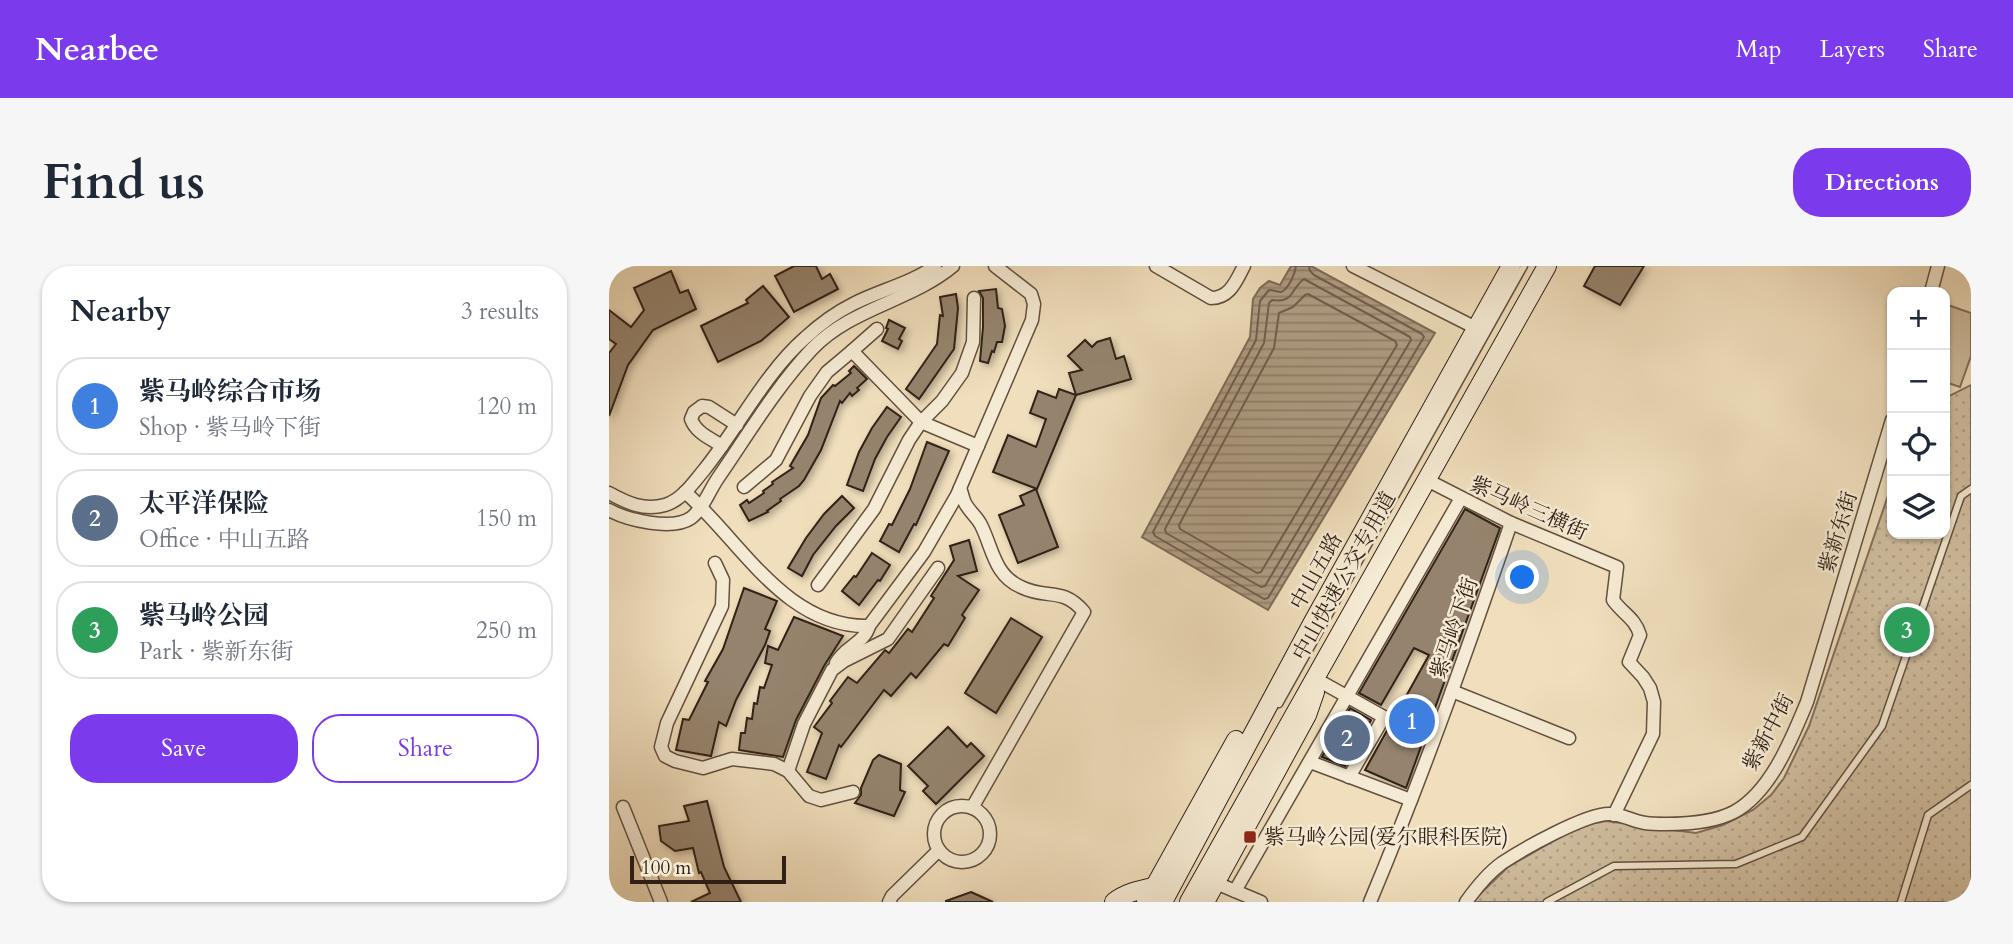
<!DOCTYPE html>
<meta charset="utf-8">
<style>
:root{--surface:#fff;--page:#f6f6f7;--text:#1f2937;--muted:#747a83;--line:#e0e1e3;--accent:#7c3aed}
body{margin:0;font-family:Cardo,"Noto Serif SC",serif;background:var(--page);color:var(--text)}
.controls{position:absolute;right:21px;top:21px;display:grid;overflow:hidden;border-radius:14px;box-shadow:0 2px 5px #0004}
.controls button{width:63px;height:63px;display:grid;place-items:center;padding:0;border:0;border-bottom:2px solid var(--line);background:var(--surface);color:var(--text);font:35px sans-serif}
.scale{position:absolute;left:21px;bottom:18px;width:156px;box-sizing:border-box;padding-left:7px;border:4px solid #322017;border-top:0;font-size:19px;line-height:24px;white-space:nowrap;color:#322017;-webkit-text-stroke:5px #f5ead3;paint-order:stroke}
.you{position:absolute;left:914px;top:312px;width:24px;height:24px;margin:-18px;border:5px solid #fff;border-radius:50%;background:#1a73e8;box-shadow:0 0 0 10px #1a73e833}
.badge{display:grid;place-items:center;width:46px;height:46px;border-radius:50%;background:var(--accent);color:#fff;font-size:23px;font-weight:700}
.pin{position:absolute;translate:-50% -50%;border:4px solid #fff;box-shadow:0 2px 7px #0006}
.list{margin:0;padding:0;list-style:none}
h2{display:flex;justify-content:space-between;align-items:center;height:91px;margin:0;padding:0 28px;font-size:30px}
h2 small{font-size:23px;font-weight:400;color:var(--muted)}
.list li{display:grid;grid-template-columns:46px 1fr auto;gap:21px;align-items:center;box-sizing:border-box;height:98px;margin:0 14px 14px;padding:0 14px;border:2px solid var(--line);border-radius:28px}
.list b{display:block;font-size:26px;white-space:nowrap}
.list p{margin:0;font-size:23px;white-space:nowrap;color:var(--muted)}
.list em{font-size:23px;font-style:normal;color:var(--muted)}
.actions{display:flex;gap:14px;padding:21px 28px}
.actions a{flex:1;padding:16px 0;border:2px solid var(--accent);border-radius:28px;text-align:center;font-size:24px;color:var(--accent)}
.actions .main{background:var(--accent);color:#fff}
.icon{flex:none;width:38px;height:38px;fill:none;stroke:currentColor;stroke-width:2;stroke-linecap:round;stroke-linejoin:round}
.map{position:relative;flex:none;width:1362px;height:636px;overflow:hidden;border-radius:28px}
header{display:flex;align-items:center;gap:42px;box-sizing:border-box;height:98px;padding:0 35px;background:var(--accent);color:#fff}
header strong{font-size:33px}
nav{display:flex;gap:38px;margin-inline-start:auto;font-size:24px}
.intro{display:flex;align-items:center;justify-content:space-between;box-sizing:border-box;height:168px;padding:0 42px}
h1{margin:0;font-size:49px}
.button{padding:18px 32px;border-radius:28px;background:var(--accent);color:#fff;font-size:24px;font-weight:700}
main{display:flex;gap:42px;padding:0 42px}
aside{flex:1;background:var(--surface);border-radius:28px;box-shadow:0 2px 5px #0004}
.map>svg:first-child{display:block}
.park{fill:url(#park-dots);stroke:#816f5c;stroke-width:2}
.pitch{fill:#d0bea0;stroke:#816f5c;stroke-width:2}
.water{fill:url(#water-rules);stroke:#7d6b58;stroke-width:2}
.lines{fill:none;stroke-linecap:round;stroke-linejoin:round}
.shore{stroke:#705e4e;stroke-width:2}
.building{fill:#95836d;stroke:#322017;stroke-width:2;filter:url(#shadow)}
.lane-casing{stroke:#625040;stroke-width:9}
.street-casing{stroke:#625040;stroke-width:15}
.secondary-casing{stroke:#322017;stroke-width:20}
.lane{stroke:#f5ead3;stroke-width:6}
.street{stroke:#f5ead3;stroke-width:12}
.secondary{stroke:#f5ead3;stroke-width:18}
.poi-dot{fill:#8f2418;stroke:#f5ead3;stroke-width:2.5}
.labels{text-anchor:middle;stroke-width:5;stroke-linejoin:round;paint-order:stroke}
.street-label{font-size:21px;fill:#322017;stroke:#f5ead3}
.poi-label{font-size:21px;fill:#322017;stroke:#f5ead3;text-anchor:start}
</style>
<header>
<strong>Nearbee</strong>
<nav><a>Map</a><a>Layers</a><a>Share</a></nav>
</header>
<div class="intro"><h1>Find us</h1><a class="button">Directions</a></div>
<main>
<aside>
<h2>Nearby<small>3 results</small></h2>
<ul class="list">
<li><span class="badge" style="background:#3f7fe0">1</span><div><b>紫马岭综合市场</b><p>Shop · 紫马岭下街</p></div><em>120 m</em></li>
<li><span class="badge" style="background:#5c6f8a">2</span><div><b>太平洋保险</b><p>Office · 中山五路</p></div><em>150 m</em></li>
<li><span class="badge" style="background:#2e9e5b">3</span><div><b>紫马岭公园</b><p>Park · 紫新东街</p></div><em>250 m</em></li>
</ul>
<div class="actions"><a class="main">Save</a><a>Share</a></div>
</aside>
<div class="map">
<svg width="1362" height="636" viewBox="0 0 1362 636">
<defs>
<pattern id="park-dots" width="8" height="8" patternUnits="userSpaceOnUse" patternTransform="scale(1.75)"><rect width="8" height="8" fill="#d0bea0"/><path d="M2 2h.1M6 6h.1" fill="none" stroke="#b3a389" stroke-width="1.8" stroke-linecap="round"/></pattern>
<pattern id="water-rules" width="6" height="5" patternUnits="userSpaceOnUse" patternTransform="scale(1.75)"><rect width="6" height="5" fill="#af9d84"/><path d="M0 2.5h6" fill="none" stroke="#8f806b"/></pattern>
<filter id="shadow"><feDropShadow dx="3" dy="3" stdDeviation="3.5" flood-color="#0004"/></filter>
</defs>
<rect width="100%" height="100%" fill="#f0debc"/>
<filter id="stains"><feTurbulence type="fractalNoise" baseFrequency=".00286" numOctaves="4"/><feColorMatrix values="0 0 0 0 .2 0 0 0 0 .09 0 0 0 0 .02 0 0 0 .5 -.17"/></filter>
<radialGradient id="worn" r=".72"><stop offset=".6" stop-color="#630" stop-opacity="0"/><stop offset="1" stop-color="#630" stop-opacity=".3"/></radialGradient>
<path class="park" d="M1362,119V636H863L899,601L972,559L997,555L1087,567L1114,559L1144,544L1162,529L1175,512L1200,460L1283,218V268H1336V132Z"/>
<path class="pitch" d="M1336,38L1362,47V90L1351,121L1336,116Z"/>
<path class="water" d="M682,0H702L826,67L659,344L533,271L641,71L644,33L651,22L660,15L671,19Z"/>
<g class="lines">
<g class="shore">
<path d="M687,0C686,7 680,23 672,26C670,26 662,24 660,24L651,35L647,74L544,266L546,270L655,333L659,332L815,71L813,68L705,9L701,5L700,0"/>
<path d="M695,13L801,71L802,74L656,320L652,321L557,267L556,263L655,77L660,37L663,34C686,37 681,23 695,13Z"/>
<path d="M699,28L786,75L788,79L652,306L648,307L571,263L570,259L665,82L670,47L684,41L696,29Z"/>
</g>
</g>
<g class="building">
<path d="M185,0H207L213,13L221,8L229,23L185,46L166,10Z"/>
<path d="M986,0H1035L1011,39L975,20Z"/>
<path d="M62,5L71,27L79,24L87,43L44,64L19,99L0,150V87L7,78L0,73V44L22,61L35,44L25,22Z"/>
<path d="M154,20L180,51L152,75L109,96L92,60L139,37L137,34Z"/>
<path d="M387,23L389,42L393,43L396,60L393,76H388L385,86L383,85L379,97L371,95L374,61V32L370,25Z"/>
<path d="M347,28L349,42L345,83L310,133L297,123L328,78L331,49L334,50L331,31Z"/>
<path d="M280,54L296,62L290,73L293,75L289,83L273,75L279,63L277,62Z"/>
<path d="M501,72L507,93L515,90L522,113L467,129L460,107L473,104L459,90L476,74L483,81L488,76Z"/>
<path d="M245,100L258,113L248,122L250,124L243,130L241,127L233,137L231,135L212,184L195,214L190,220L171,233L172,235L158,245L159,246L140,255L131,239L138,234L140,237L155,227L154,225L164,218L163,216L184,202L181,200L199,169L212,132L224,119L226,120L242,107L240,105Z"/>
<path d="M450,123L467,129L428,223L384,206L399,169L427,181L437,153L421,147L429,125L447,132Z"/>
<path d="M278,141L292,151L278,171L266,193L254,225L238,219L250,186L263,162Z"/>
<path d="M318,176L340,185L307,259L305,258L290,286L271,275L280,258L283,259L301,223Z"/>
<path d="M427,223L449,281L409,297L390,249L415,239L411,230Z"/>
<path d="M233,230L245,242L227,260L204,289L193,310L179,302L197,272L215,248Z"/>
<path d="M856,243L891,262L797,522L756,504L820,389L805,382L772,439L750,427Z"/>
<path d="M360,274L368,305L349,310L370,324L353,349L356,352L339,380L335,378L307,412L302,407L282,430L275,424L232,481L230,479L217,513L198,506L213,467L205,461L223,437L221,435L239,411L248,417L276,384L280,387L299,363L303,366L325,332L322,330L345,294L341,280Z"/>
<path d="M263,287L281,299L271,315L269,314L250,339L233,325L245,310L247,311Z"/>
<path d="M135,322L168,335L156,363L161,365L156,379L127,434L117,460L110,456L102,490L67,484L74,453L80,454L99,416L96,415L114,383Z"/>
<path d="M185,351L234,370L215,400L187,454L174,491L130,484L132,467H136L138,452L143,453L145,437L148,438L151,421L155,422L163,399L156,397L159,380L169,384Z"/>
<path d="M402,352L433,371L387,447L356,427Z"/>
<path d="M741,442L762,454L736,500L713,491Z"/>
<path d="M339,461L358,481L362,477L375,490L327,538L314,525L319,520L299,500Z"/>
<path d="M270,489L292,498L291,524L296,526L285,550L246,537L252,529V522L264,494Z"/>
<path d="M98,535L115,601L132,636H82L101,627L92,606L90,607L84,582L66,585L52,575L50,560L80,555L75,540Z"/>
<path d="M362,626L384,636H337V635Z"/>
</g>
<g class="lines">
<defs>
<g id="lane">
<path d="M670,438L915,0"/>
<path d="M938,636L1005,600L1127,598L1193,571L1273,460L1352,230L1362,223"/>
<path d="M1292,636L1319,549L1362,519"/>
</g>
<g id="street">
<path d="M547,0L602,32C621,32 627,15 635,0"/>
<path d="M744,0L867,62"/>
<path d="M1322,26L1329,0"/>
<path d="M243,85L268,63"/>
<path d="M113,180C101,172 87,167 82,153L85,146L93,140L100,141L128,159"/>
<path d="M818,214L902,257L1008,301L1004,334C1014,348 1026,352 1031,369L1020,396L1034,411L1041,422L1045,436L1044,468L1005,549"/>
<path d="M135,221L167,194L201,130L218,106L243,85L312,156L369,180"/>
<path d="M351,222C353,227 354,233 356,237C360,245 368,251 372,259C384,283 385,309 412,321C438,334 453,320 475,346L363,542"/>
<path d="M76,226C132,275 176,362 260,360L315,286L348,229L423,54L425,38L422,28L386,0"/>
<path d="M0,227C18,237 35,245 56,239C73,234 84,217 95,204C129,162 156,107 196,72C210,59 226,47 244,38C271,24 301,18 326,0"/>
<path d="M0,244C18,254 63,265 82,252C94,243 100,225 109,212C138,170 167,121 203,83C242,42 302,35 344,0"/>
<path d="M106,297L114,314L113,340L58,457L52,481L56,490L66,495L94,502L123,493L165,498L179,505L200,530L212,534L244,526"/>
<path d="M209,319L265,243L300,174L312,156L333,135L353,107L364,76L365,32"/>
<path d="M227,397C235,381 256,377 260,360"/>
<path d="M705,412L775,451L740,511"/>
<path d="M843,425L960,472"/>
<path d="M701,496L802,534"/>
<path d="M179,505L195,458L223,404L235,395L279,373L329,302"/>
<circle cx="353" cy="568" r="28"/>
<path d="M14,541L52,636"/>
<path d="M607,617L652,636"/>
<path d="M626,625L852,232"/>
<path d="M280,636L283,630L330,584"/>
<path d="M761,636C813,512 858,385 902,257"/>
<path d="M857,636C867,622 879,607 893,597C914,583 976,548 1000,548C1013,548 1023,555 1036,557C1043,558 1050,558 1057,558C1079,558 1106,556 1125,546C1162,526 1183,472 1198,436L1283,154"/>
</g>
<g id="secondary">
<path d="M555,634L704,356L902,0"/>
<path d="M505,636C516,627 530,624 544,621"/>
<path d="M537,636L627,474"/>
<path d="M580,636L938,0"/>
<path d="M596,636L698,449L706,426"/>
</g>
</defs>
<use href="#lane" class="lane-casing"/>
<use href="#street" class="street-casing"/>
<use href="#secondary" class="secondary-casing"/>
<use href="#lane" class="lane"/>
<use href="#street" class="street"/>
<use href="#secondary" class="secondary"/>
</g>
<rect class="poi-dot" x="634" y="564" width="14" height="14" rx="3.5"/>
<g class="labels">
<g class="street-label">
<text transform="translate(920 242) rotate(24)" y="7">紫马岭三横街</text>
<text transform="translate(1229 266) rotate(-73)" y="7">紫新东街</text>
<text transform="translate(707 305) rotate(-61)" y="7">中山五路</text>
<text transform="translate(735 310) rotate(-61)" y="7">中山快速公交专用道</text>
<text transform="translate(845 362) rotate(-71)" y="7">紫马岭下街</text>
<text transform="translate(1159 466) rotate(-62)" y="7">紫新中街</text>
</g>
<g class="poi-label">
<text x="655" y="578">紫马岭公园(爱尔眼科医院)</text>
</g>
</g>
<rect width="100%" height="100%" filter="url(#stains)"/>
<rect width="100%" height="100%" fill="url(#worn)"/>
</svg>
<div class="controls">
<button>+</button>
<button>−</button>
<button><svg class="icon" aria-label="locate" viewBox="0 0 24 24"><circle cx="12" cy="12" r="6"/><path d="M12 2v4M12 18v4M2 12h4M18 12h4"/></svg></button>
<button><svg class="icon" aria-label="layers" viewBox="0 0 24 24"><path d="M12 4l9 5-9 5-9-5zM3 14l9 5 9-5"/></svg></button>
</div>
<div class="scale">100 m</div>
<div class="you"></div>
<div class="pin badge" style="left:803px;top:455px;background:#3f7fe0">1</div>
<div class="pin badge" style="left:738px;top:472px;background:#5c6f8a">2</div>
<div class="pin badge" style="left:1298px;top:364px;background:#2e9e5b">3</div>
</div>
</main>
